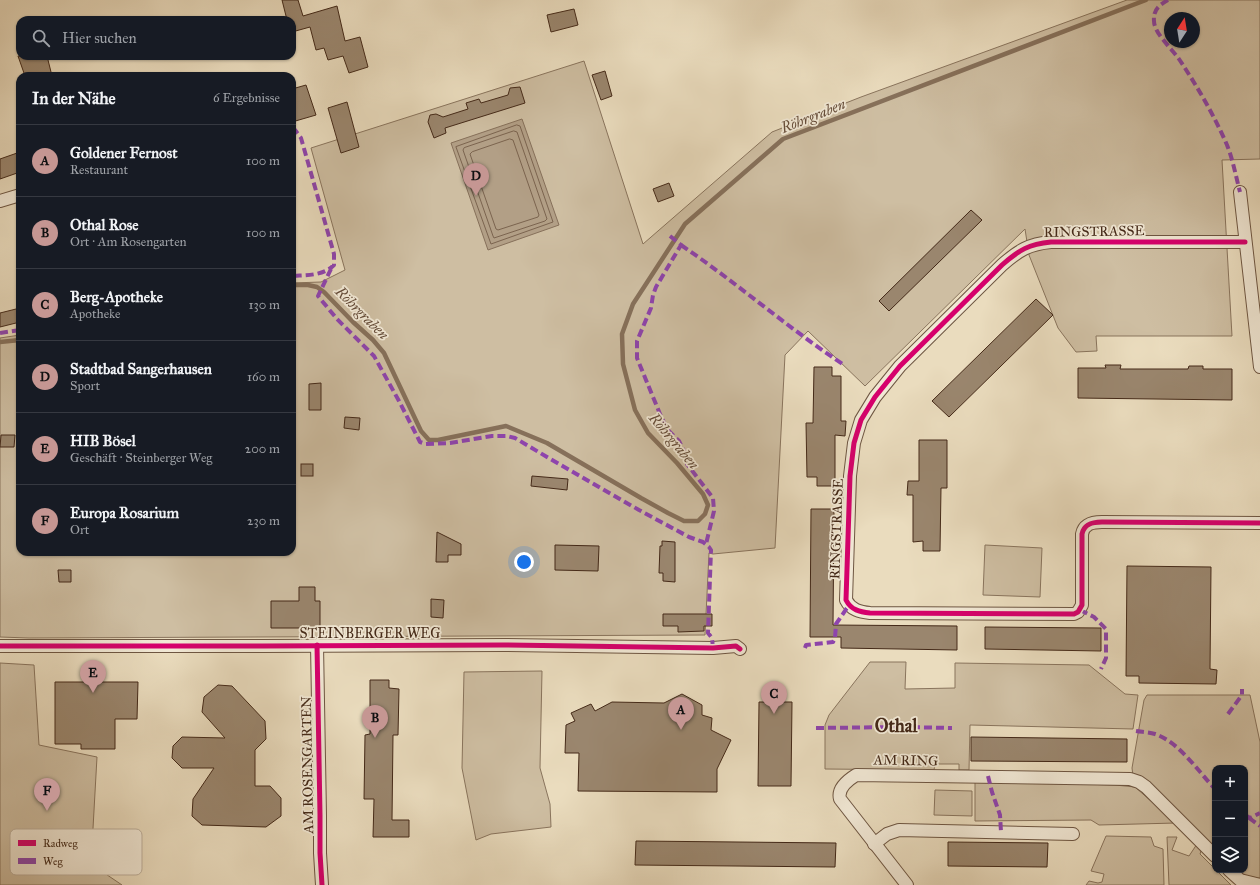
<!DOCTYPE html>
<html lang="de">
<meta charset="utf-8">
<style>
:root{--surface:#171b24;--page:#242831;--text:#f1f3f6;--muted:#9ea1a6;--line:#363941;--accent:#c59692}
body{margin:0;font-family:"IM FELL Great Primer",serif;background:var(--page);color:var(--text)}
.controls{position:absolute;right:12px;bottom:12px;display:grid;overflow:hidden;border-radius:8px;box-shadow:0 1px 3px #0004}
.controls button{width:36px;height:36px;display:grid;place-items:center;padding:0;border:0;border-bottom:1px solid var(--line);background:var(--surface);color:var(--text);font:20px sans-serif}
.compass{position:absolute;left:1164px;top:12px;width:36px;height:36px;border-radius:50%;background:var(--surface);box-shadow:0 1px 3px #0004;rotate:12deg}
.you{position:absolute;left:524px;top:562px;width:14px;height:14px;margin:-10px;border:3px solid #fff;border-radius:50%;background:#1a73e8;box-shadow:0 0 0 6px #1a73e833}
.badge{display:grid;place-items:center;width:26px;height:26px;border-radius:50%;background:var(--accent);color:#111;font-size:13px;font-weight:700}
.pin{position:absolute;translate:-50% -33px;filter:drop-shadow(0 1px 2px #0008)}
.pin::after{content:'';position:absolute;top:21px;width:14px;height:12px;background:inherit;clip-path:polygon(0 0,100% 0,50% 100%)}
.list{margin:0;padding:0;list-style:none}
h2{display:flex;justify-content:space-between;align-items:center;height:52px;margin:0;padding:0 16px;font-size:17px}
h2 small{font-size:13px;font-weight:400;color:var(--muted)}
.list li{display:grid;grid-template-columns:26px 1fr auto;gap:12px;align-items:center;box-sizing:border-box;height:72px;padding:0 16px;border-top:1px solid var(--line)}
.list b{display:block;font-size:15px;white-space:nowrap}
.list p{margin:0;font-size:13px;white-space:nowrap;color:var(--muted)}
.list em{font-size:13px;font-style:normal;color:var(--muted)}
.icon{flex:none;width:22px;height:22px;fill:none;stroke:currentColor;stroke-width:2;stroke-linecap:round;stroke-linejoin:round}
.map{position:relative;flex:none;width:1260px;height:885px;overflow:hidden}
.search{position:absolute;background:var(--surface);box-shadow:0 1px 3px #0004;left:16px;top:16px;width:280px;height:44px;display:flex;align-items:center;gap:10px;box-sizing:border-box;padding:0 14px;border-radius:12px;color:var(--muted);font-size:15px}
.panel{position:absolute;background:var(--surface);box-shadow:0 1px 3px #0004;left:16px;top:72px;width:280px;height:484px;border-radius:12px}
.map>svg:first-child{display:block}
.green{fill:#cebea2;stroke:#89745d;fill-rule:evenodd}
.water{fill:#b29f86;stroke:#86705a}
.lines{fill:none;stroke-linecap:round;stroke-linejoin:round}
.shore{stroke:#7b644f;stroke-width:1}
.stream{stroke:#86705a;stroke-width:4.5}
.building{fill:#9a866e;stroke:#442918}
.street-casing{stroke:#6e5642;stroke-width:14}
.street{stroke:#f1e8d5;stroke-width:12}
.quiet{stroke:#8e44ad;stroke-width:4;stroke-dasharray:8 4;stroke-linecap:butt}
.cycleway-casing{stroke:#f1e8d5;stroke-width:8}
.cycleway{stroke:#d6006c;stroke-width:5}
.labels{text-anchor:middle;stroke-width:3.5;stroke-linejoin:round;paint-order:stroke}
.street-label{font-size:14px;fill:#442918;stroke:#f1e8d5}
.water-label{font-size:15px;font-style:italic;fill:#654c39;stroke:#f1e8d5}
.district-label{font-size:18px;font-weight:bold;fill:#442918;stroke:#f1e8d5}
.key{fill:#f1e8d5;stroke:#bdaf9c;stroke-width:1}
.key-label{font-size:11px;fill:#442918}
</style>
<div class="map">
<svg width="1260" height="885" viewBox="0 0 1260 885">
<rect width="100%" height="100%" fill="#eadcbe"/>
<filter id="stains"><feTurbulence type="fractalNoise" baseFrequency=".005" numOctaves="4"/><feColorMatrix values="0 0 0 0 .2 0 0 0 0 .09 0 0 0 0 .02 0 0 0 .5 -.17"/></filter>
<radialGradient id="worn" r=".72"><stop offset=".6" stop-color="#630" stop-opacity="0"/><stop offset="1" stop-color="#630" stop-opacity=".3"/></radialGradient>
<g class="green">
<path d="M1127,0H1260V159L1222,160L1232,336H1096L1097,351L1076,352L1058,328L1029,255L1025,229L865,386L808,331L785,355L775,548L713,554L709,553L705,635L29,638L0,637V338L20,335V552H292V283L321,282L345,270L311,148L584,61L643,244L772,132L861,97ZM1170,18H1194V42H1170Z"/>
<path d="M985,545L1042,548L1040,597L983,595Z"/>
<path d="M870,662H906L905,689L955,688V663L1089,665L1125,694L1138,695L1133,729L970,725L969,770H959V764H935L934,770L825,769V725L829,715Z"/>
<path d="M0,663L34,665L39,745L97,757L91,864L122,885H0Z"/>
<path d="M542,671L540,768L550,804L551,827L491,834L476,840L462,768L464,672Z"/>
<path d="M1147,695H1250L1260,742V878C1250,881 1243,875 1235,870H1245V768H1215V851L1133,776L1132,768L1144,700Z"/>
<path d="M975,781L1115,785L1135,787L1176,823L1099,825L1091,820L975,821Z"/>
<path d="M935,790L972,791V816L934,815Z"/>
<path d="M1106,836L1151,837L1154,846L1163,849L1164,885H1086L1089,881L1098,883L1102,882L1104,874L1091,871Z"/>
<path d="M1167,837H1177L1172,850L1189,856L1197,844L1202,848L1200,854L1231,885H1169Z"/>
</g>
<path class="water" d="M522,119L559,225L488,250L451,143Z"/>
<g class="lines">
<g class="shore">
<path d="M517,125L520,126L553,222L491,244L456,147Z"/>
<path d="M514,131L517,132L547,219L545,221L494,238L493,236L463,150L464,148Z"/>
<path d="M510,139L513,140L539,215L538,217L498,230L496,229L470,154L472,152Z"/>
</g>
<g class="stream">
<path d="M292,285H308L317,287L324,292L353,322L373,340L384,353L421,431L429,440H438L506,426L547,443L641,498L668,513L684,521H698L705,514L708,505L703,494L677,463L648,433L635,410L623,364L622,334L633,304L685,224L783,139L1146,0"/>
<path d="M0,342L20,340"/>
</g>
</g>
<g class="building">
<path d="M282,0H298L303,16L337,6L345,41L360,37L368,67L349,73L343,56L328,60L324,48L316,50L310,27L292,32V20H287Z"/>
<path d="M574,9L578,25L551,32L547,15Z"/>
<path d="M18,56H47L52,76H25Z"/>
<path d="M605,71L612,96L601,100L592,75Z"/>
<path d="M306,85L316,115L292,122V89Z"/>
<path d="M520,87L525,103L445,128L446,133L434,138L428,122L430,115L436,114L443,117L468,109L466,103L479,99L481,103L508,95L510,88Z"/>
<path d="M347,102L359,147L341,153L328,108Z"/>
<path d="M20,152V172L0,179V159Z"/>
<path d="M669,183L674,196L658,202L653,189Z"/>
<path d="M971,210L982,220L889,311L879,301Z"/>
<path d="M1036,299L1053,315L949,417L932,401Z"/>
<path d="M20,308V322L0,327V313Z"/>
<path d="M1105,365H1121L1120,369H1188L1189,366H1203V369H1232V400L1078,398V368H1106Z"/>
<path d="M814,367H832V376H841V421H846L845,436L835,435V486H817V477H807L806,423H813Z"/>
<path d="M321,383V410H309V384Z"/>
<path d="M345,417L360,418L359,430L344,428Z"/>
<path d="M1,435H15L14,447H0Z"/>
<path d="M919,440H947V488H941L940,551H923V541L913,542V495H907L908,481H919Z"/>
<rect x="301" y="464" width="12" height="12"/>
<path d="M532,476L568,479L567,490L531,486Z"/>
<path d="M811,509H834L833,625L957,626V650L841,648V637H810Z"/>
<path d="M437,532L461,544V555H448V562H436Z"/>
<path d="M662,541L675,542V582L663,581V573H659L660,546H662Z"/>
<path d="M555,545L599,546L598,571L555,570Z"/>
<path d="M1127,566L1211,567L1210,669L1217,670L1216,684L1139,683V676H1126Z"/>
<path d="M58,570H71V582H59Z"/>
<path d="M299,587H315V601H320V628H271V601H299Z"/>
<path d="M431,599L444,600L443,618L431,617Z"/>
<path d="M663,614H712V626H704V631L678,632V626H663Z"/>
<path d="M985,627L1101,628V651L985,649Z"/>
<path d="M370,680H389V688L399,689L398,735H393L392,820H409V837H373L374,799H364L365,735L370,734Z"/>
<path d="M55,682H138L137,719H115V749H81V744H55Z"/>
<path d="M218,685L232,686L265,721L266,739L255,750V786H270L281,798V816L266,827L202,825L192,816L193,799L214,768H182L172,758L173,746L182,737L225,738L202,712L204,697Z"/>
<path d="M682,694L702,705V715L712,718L711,730L731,740L717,769V792L578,791L579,753H565L566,725L575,721L571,713L591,704L595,711L612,702L664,703Z"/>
<path d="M759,702H792L791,786H758Z"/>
<path d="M971,737L1127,739V762L971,761Z"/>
<path d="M636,841L836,843L835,867L635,865Z"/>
<path d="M948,842L1048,843L1047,867L948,866Z"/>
</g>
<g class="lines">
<defs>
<g id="street">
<path d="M1240,192L1260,367"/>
<path d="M0,201L20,195"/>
<path d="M1245,242H1051C1029,244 1019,250 1002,265L900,366L875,397L861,420L854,443L850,476L846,600C851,610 860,612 870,613L1074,614L1078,612L1082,605V534C1084,524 1092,522 1102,522L1260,523"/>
<path d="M317,645L320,815V853L322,885"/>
<path d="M0,646H263L503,645L713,648L736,646L740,649"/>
<path d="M874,844L887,834L899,830L1073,834"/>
<path d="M1229,870L1240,880L1260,885"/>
<path d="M907,885L840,799C837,788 848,780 856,775L1130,779L1139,782L1146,787L1215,856"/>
</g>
</defs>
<use href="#street" class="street-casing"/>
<use href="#street" class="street"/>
<g class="quiet">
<path d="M1168,0C1159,5 1153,10 1154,21C1154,33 1172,49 1179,59C1197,86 1214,115 1227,145C1233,160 1236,177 1240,192"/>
<path d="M292,128L295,130L301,138L334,254V265C323,276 307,275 292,276"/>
<path d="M670,236L681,245L656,287L653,295L651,308L637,341V358L660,414L667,429L679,441L685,453L687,464L713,498L714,511L706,544"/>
<path d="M681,245C737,283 788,328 844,365"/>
<path d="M331,269L318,296L337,319L374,356L399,401L420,442L426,444L450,443L492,436H507L515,438L547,457L639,510L689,537L703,542L709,547L711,550L708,633L712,638L713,648"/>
<path d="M0,333L20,330"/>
<path d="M1080,610L1094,617L1106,629V658L1101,669"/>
<path d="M805,648L806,645L833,642L835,638L836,624L849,605"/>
<path d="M1228,714L1242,695V689"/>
<path d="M816,728L903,727L952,728"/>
<path d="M1136,731C1142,732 1149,732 1155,734C1179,742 1198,771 1215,789"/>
<path d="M988,776L992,792L1000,815L1001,832"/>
<path d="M1245,815L1250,818L1260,813"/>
<path d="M1249,818L1260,826"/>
</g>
<defs>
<g id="cycleway">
<path d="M1245,242H1051C1029,244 1019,250 1002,265L900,366L875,397L861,420L854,443L850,476L846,600C851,610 860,612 870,613L1074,614L1078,612L1082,605V534C1084,524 1092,522 1102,522L1260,523"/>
<path d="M317,645L320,815V853L322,885"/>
<path d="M0,646H263L503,645L713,648L736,646L740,649"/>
</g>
</defs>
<use href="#cycleway" class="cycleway-casing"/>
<use href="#cycleway" class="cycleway"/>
</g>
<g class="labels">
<g class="street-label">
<text transform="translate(1094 231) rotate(-1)" y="5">RINGSTRASSE</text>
<text transform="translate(836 529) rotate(-88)" y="5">RINGSTRASSE</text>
<text x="370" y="638">STEINBERGER WEG</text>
<text transform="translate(906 760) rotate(1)" y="5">AM RING</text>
<text transform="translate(307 765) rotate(-91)" y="5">AM ROSENGARTEN</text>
</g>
<g class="water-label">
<text transform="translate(813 116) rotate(-22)" y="5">Röhrgraben</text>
<text transform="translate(362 313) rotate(45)" y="5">Röhrgraben</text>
<text transform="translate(674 441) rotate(50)" y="5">Röhrgraben</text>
</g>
<g class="district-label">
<text x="896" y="732">Othal</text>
</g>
</g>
<rect x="10" y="829" width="132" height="46" rx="6" class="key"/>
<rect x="18" y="840" width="18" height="6" fill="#d6006c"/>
<rect x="18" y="858" width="18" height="6" fill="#8e44ad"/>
<g class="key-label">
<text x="43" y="847">Radweg</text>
<text x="43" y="865">Weg</text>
</g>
<rect width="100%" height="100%" filter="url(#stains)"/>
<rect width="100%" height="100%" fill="url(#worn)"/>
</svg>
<div class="controls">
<button>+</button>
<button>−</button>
<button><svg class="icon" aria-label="layers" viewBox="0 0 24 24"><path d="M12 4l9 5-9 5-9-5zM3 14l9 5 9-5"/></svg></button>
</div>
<svg class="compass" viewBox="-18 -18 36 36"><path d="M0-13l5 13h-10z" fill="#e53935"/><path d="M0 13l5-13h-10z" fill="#9ea1a6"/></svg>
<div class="you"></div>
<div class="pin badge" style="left:681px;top:730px">A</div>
<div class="pin badge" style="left:375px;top:738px">B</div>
<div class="pin badge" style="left:774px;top:714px">C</div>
<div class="pin badge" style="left:476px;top:196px">D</div>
<div class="pin badge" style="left:93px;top:693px">E</div>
<div class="pin badge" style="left:47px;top:811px">F</div>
<div class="search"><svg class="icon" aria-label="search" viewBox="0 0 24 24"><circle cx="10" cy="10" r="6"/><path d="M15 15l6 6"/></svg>Hier suchen</div>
<section class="panel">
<h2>In der Nähe<small>6 Ergebnisse</small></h2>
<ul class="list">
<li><span class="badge">A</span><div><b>Goldener Fernost</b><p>Restaurant</p></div><em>100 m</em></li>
<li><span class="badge">B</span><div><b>Othal Rose</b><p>Ort · Am Rosengarten</p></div><em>100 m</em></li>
<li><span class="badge">C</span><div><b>Berg-Apotheke</b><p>Apotheke</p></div><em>130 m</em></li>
<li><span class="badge">D</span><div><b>Stadtbad Sangerhausen</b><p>Sport</p></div><em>160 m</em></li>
<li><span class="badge">E</span><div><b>HIB Bösel</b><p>Geschäft · Steinberger Weg</p></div><em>200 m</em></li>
<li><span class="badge">F</span><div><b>Europa Rosarium</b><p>Ort</p></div><em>230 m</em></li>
</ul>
</section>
</div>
